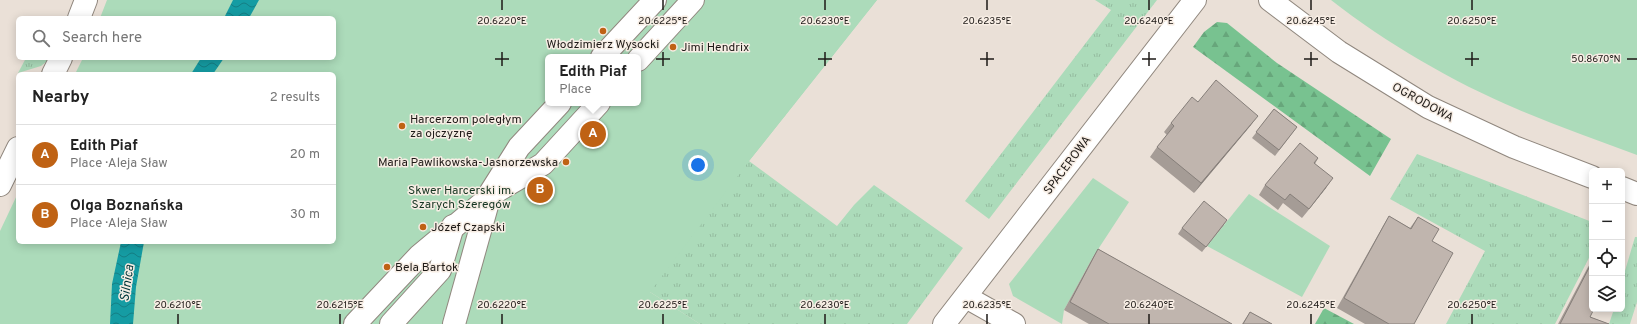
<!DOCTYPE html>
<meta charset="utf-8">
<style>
:root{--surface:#fff;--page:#f2f2f2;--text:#222;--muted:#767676;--line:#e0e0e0;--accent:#bf6214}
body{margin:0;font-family:Overpass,sans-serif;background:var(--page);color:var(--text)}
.controls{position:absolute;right:12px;bottom:12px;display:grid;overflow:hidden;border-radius:6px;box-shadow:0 2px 10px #0003}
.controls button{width:36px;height:36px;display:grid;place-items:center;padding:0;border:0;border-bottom:1px solid var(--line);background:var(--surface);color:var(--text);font:20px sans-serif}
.you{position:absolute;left:698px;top:165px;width:14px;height:14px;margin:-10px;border:3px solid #fff;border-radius:50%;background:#1a73e8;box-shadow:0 0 0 6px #1a73e833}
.badge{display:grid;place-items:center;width:26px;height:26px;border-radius:50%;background:var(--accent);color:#fff;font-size:13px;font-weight:700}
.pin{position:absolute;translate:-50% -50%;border:2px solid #fff;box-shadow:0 1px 4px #0006}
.popup{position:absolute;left:545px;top:54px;width:96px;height:52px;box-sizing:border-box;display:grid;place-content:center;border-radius:6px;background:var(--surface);filter:drop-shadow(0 1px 3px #0005);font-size:13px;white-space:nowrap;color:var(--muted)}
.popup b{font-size:15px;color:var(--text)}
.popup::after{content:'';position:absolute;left:50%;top:100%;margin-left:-8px;border:8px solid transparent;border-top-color:var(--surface)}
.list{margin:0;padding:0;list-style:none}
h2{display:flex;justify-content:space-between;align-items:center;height:52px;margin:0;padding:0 16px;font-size:17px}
h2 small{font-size:13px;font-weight:400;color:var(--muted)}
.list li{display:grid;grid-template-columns:26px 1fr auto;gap:12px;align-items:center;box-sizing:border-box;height:60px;padding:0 16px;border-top:1px solid var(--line)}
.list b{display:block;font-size:15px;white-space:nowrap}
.list p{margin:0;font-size:13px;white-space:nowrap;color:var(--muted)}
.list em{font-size:13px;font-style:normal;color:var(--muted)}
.icon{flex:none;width:22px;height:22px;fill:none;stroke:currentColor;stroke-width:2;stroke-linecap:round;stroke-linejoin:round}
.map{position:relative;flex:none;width:1637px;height:324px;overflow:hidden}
.search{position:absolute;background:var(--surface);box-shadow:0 2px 10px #0003;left:16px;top:16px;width:320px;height:44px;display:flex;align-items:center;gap:10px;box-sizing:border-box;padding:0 14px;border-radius:6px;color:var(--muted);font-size:15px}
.panel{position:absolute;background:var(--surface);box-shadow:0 2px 10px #0003;left:16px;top:72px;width:320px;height:172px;border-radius:6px}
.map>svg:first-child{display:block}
.grass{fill:url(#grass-tufts)}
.forest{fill:url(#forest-firs)}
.green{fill:#acdbba;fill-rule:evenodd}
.water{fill:url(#water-waves)}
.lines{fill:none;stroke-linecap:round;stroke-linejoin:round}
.street-casing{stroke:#90877e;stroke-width:24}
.secondary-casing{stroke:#90877e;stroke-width:24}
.street{stroke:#fff;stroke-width:22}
.secondary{stroke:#fff;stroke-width:22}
.wall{fill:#a59c96}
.shaded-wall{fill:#867f7a}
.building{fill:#c0b5ae;stroke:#867f7a}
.ticks{fill:none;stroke:#1e1a17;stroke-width:1.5}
.poi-dot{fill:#bf6214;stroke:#f7ede4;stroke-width:1.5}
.labels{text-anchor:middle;stroke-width:3;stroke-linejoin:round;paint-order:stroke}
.poi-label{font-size:12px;fill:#1e1a17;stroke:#f7ede4;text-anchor:start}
.street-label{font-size:12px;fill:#1e1a17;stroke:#f7ede4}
.park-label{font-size:12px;fill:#163622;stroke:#f7ede4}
.water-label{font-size:13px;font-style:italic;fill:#00383c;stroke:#f7ede4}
.ticks-label{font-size:10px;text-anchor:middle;fill:#1e1a17;stroke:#f7ede4;stroke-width:3;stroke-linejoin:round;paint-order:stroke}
</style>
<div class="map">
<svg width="1637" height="324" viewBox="0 0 1637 324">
<defs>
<pattern id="grass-tufts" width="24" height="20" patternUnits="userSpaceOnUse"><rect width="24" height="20" fill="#acdbba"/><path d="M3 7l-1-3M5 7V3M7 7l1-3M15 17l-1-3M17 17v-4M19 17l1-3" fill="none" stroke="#94bb9f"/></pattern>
<pattern id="forest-firs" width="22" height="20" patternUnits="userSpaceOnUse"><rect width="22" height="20" fill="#78c290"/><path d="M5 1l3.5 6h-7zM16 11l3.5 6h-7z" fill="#67a67b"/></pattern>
<pattern id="water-waves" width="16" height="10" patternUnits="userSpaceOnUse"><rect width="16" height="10" fill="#159ca3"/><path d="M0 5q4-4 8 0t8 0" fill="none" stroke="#137e84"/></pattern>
</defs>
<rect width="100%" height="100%" fill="#eae0d7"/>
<g class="grass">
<path d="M704,0H877L749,161L837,226L854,205L874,185L963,248L907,324H700L650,292L623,324L638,103Z"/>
<path d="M1095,0H1157L989,219L965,201L1111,10Z"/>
<path d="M26,58H51L41,66L18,73Z"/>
<path d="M1417,154L1592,222V252L1555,324H1446L1485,251L1390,199Z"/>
<path d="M1635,237H1637V302L1630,324H1609L1614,309H1622V281Z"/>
</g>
<g class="forest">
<path d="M1217,22L1227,23L1277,63L1391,139L1370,176L1193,47L1204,32Z"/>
<path d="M1324,308L1354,324H1315Z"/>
</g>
<g class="green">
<path d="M107,0H877L749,161L650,292L700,324H0V231L18,193V242H334V74H75L83,58H334V18H100ZM548,57H638V103H548Z"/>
<path d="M1331,0H1637V155C1597,140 1556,126 1517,109C1453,82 1386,43 1331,0Z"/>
<path d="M1093,178L1129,202L1093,257L1064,310L1062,324L1013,296L1009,284Z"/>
<path d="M1249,194L1330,246L1302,297L1207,246Z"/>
</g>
<g class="water">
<path d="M233,0H259L249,18H224Z"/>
<path d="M201,58H224L213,74H191Z"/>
<path d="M121,242H144L136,287L133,324H110L112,284Z"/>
</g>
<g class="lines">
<defs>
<g id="street">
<path d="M79,18L86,0"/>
<path d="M602,57L655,0"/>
<path d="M638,60L693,0"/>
<path d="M53,74L61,58"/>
<path d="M0,185L18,148"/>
<path d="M492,194L543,164L599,103"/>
<path d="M966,297L1014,324"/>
<path d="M355,324L419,256L485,201L519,147L560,103"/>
<path d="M391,324L440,270L453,226"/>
<path d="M454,324L490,195"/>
<path d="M944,324L1195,0"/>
</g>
<g id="secondary">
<path d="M1270,0L1339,52L1428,107L1514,147L1592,177"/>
<path d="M1622,188L1637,194"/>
</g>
</defs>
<use href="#street" class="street-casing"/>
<use href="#secondary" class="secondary-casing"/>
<use href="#street" class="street"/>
<use href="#secondary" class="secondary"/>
</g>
<g class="wall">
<path d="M1198,102L1251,125L1194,193L1150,157L1157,147L1167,135L1164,132L1171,123Z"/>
<path d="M1274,109L1297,127L1275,156L1252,138Z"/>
<path d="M1318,158L1315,164L1326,188L1302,218L1283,203L1278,210L1259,195L1265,185Z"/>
<path d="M1389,216L1410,228L1418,217L1432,241L1414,324H1365L1337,308L1383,226Z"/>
<path d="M1227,220L1202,252L1178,234L1182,228Z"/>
<path d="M1098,249L1232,324H1089L1064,310L1093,257Z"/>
<path d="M1592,261V309L1590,317L1609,324H1558L1588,267Z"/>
<path d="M1250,312L1272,324H1242Z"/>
</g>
<g class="shaded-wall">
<path d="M1258,116L1251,125L1194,193L1201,183Z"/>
<path d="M1333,178L1326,188L1302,218L1309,209Z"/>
<path d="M1227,220L1223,226L1202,252L1206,247Z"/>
</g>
<g class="building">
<path d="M1216,80L1258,116L1201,183L1157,147L1174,126L1171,123L1192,97L1198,102Z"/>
<path d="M1274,109L1297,127L1279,150L1256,132Z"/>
<path d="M1300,143L1318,158L1314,163L1333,178L1309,209L1290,194L1285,200L1265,185Z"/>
<path d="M1204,201L1227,220L1206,247L1182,228Z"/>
<path d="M1389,216L1411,229L1418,217L1439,229L1432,241L1453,253L1414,324H1389L1344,298Z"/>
<path d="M1098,249L1232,324H1109L1070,302Z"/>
<path d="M1592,262V309H1594L1590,317L1609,324H1560Z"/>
<path d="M1250,312L1272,324H1243Z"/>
</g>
<path class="ticks" d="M502,0V10M663,0V10M825,0V10M987,0V10M1149,0V10M1311,0V10M1472,0V10M502,52V66M663,52V66M825,52V66M987,52V66M1149,52V66M1311,52V66M1472,52V66M495,59H509M656,59H670M818,59H832M980,59H994M1142,59H1156M1304,59H1318M1465,59H1479M1627,59H1637M178,314V324M340,314V324M502,314V324M663,314V324M825,314V324M987,314V324M1149,314V324M1311,314V324M1472,314V324"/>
<g class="poi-dot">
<circle cx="603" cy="31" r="4"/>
<circle cx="673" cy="47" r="4"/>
<circle cx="402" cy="126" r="4"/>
<circle cx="566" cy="162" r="4"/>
<circle cx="423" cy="227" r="4"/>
<circle cx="387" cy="267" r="4"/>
</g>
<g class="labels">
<g class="poi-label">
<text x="603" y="48" text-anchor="middle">Włodzimierz Wysocki</text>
<text x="681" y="51">Jimi Hendrix</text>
<text x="410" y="123">Harcerzom poległym<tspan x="410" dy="14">za ojczyznę</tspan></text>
<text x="558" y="166" text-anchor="end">Maria Pawlikowska-Jasnorzewska</text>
<text x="431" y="231">Józef Czapski</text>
<text x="395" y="271">Bela Bartok</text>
</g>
<g class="street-label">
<text transform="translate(1423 102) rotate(29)" y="4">OGRODOWA</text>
<text transform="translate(1067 165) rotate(-53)" y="4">SPACEROWA</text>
</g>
<g class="park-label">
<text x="461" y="194">Skwer Harcerski im.<tspan x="461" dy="14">Szarych Szeregów</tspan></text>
</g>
<g class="water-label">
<text transform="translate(126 283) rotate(-82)" y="5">Silnica</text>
</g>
</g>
<g class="ticks-label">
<text x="502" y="24">20.6220°E</text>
<text x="663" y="24">20.6225°E</text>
<text x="825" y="24">20.6230°E</text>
<text x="987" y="24">20.6235°E</text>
<text x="1149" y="24">20.6240°E</text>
<text x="1311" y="24">20.6245°E</text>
<text x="1472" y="24">20.6250°E</text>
<text x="1596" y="62">50.8670°N</text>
<text x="178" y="308">20.6210°E</text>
<text x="340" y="308">20.6215°E</text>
<text x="502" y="308">20.6220°E</text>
<text x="663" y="308">20.6225°E</text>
<text x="825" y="308">20.6230°E</text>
<text x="987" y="308">20.6235°E</text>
<text x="1149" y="308">20.6240°E</text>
<text x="1311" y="308">20.6245°E</text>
<text x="1472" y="308">20.6250°E</text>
</g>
</svg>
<div class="controls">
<button>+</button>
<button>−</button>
<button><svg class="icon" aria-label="locate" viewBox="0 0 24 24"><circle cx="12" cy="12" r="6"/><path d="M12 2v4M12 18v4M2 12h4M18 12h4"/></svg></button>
<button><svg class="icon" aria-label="layers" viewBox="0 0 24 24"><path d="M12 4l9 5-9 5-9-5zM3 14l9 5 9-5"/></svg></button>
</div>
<div class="you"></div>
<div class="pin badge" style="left:593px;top:134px">A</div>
<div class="popup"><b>Edith Piaf</b>Place</div>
<div class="pin badge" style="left:540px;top:190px">B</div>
<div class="search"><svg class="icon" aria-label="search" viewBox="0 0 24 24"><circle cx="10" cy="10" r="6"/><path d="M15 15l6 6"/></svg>Search here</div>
<section class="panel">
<h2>Nearby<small>2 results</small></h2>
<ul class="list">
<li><span class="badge">A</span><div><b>Edith Piaf</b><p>Place · Aleja Sław</p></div><em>20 m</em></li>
<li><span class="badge">B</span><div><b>Olga Boznańska</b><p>Place · Aleja Sław</p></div><em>30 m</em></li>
</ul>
</section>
</div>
